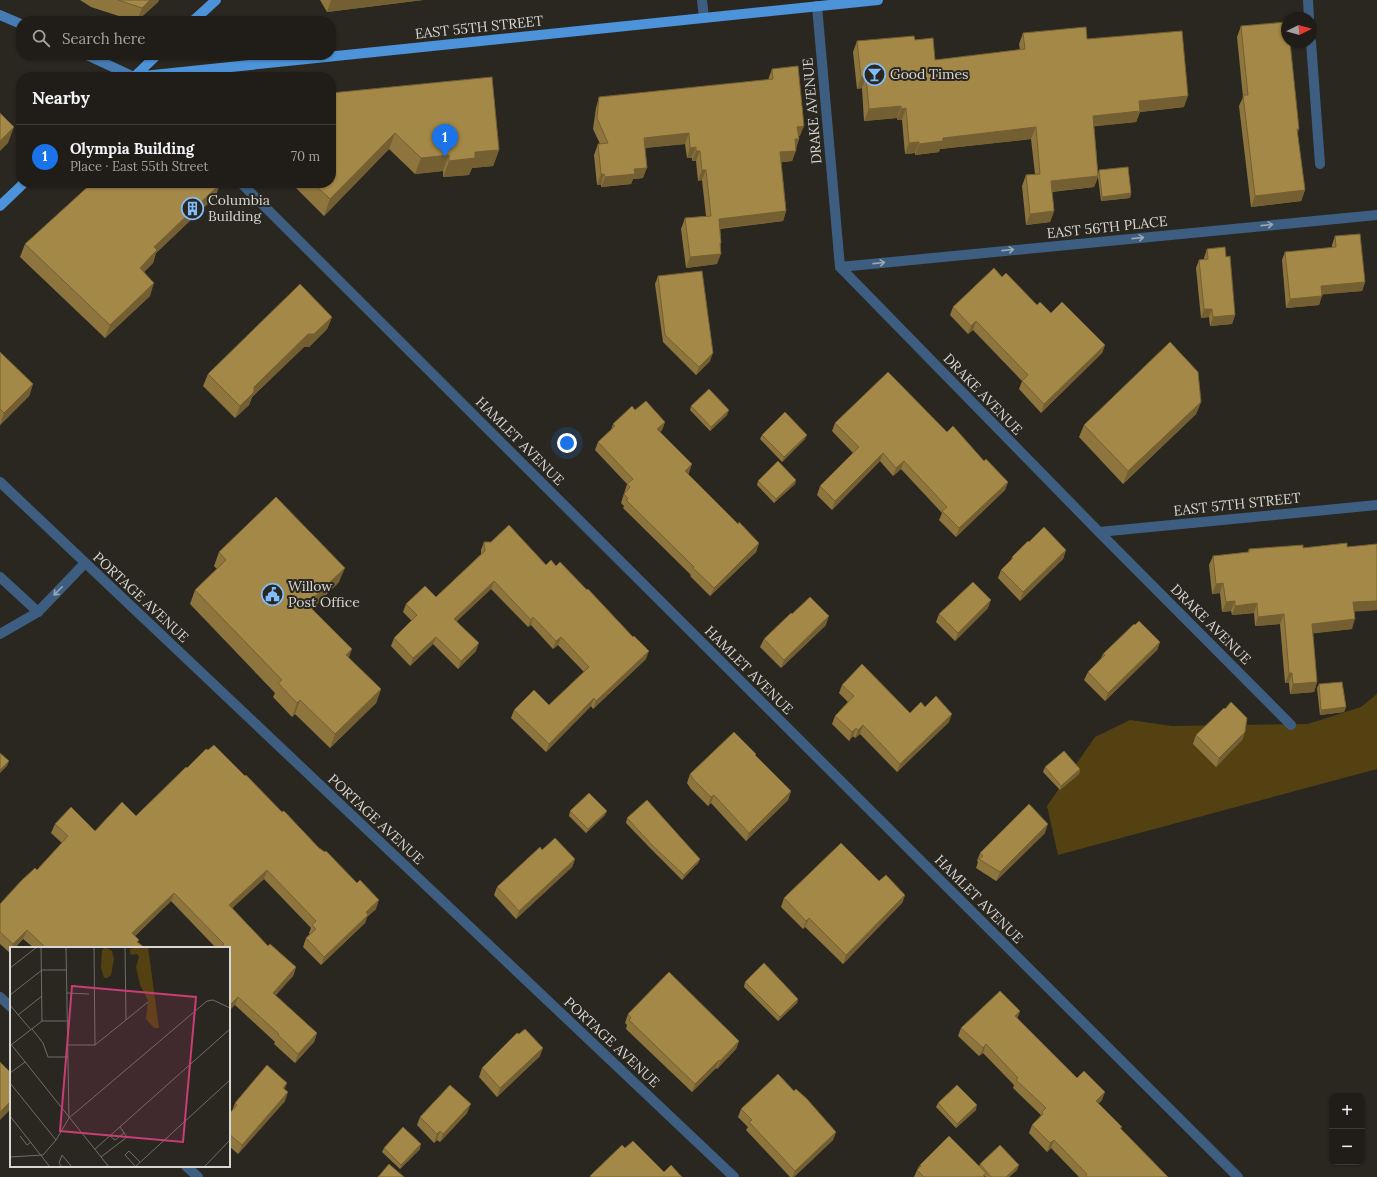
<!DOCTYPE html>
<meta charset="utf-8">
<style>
:root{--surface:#201d19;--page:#282622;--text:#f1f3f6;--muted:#a2a2a2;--line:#3d3b38;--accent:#1a73e8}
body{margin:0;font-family:Lora,serif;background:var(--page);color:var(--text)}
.controls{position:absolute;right:12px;bottom:12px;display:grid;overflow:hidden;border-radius:8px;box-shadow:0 1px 3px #0004}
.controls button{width:36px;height:36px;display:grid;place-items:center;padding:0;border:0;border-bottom:1px solid var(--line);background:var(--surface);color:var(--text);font:20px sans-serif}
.compass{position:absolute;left:1281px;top:12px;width:36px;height:36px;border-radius:50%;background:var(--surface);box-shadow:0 1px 3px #0004;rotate:85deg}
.you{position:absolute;left:567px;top:443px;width:14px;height:14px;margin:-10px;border:3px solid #fff;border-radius:50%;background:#1a73e8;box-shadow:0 0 0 6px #1a73e833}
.badge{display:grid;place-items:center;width:26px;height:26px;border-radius:50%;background:var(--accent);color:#fff;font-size:13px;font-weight:700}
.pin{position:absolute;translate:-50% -33px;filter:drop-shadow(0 1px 2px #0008)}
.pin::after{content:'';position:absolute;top:21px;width:14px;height:12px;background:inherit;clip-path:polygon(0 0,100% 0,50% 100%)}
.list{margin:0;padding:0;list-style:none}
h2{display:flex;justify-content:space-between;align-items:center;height:52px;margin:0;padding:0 16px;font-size:17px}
h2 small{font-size:13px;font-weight:400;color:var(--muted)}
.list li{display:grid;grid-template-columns:26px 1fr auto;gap:12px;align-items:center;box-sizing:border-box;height:64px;padding:0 16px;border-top:1px solid var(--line)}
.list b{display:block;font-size:15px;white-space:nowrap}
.list p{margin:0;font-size:13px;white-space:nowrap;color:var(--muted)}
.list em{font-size:13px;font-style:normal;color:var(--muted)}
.icon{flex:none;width:22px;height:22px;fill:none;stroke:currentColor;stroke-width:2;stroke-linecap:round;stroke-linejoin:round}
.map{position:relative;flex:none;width:1377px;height:1177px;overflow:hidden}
.search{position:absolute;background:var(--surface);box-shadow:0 1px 3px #0004;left:16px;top:16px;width:320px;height:44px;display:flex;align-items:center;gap:10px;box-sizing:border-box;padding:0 14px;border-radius:16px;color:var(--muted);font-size:15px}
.panel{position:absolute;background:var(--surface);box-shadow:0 1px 3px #0004;left:16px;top:72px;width:320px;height:116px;border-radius:16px}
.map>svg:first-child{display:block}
.green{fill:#534111}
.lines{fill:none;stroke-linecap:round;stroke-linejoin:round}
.lane{stroke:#3d5e81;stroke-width:10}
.street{stroke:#3d5e81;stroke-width:10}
.secondary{stroke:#467cb3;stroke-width:10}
.primary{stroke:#4c93da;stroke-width:10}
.wall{fill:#8d753d}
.shaded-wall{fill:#735f32}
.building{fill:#a48847;stroke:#735f32}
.oneway{stroke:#9aa7b2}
.labels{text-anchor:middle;stroke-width:4;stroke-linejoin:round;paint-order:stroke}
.street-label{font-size:14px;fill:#d8d7d3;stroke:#2a2721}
.poi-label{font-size:14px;fill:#d8d7d3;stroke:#2a2721;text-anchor:start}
.inset-road{fill:none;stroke:#706d68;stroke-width:1}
.view{fill:#c63e73;fill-opacity:0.15;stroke:#c63e73;stroke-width:2}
.inset-edge{fill:none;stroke:#d8d7d3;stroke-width:2}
</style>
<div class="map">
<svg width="1377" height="1177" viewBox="0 0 1377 1177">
<rect width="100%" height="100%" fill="#2a2721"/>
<path class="green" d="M1377,694V769L1058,855L1047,806L1095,737L1130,720L1172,726L1308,724L1361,707Z"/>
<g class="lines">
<g class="lane">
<path d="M702,0L704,18"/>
<path d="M1308,0L1309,18"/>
<path d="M1311,42L1320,164"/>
<path d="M0,577L38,612"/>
<path d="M0,634L38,612L85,563"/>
</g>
<g class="street">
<path d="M817,6L840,267L1099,532L1291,725"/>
<path d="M241,183L1238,1177"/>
<path d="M840,267L1377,215"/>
<path d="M0,482L734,1177"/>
<path d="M1099,532L1377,505"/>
<path d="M0,997L11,1007"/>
<path d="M186,1166L198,1177"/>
</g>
<g class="secondary">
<path d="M0,15L21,24"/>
<path d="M87,55L134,77"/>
</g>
<g class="primary">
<path d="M193,21L216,0"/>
<path d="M134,77L878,0"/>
<path d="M134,77L157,55"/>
<path d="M0,206L24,183"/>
</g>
</g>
<g class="wall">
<path d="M80,0H159L158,2L137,21H134L91,7Z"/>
<path d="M320,0H423L327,12Z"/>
<path d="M1241,26L1299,129L1297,134L1305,190L1301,201L1251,207L1239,106L1243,97L1237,37Z"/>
<path d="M1023,33L1087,39L1184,107L1140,112L1136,122L1094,126L1098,173L1099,170L1131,193L1130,198L1101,201L1098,177L1094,187L1052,192L1054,211L1050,222L1026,225L1022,186L1026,175L1035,174L1031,139L940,149L939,152L915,155V153L905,154L902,120H897V118L864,121L862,88L857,89L853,52L857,41L915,40L935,60L1020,50L1019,44Z"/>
<path d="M772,69L800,136H798L799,139L792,161L781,162L786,211L783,221L720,229L721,243L720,247L717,264L686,268L681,229L685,218L706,216L702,180L698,181L696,161H692V158H687L685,144L645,148L643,178L633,179L631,184L601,187V185H597L594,155L598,144H600L593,129L596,108L599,97L768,80Z"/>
<path d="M331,93L499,150L493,166L472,168L469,175L443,177V171L415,174L389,149L324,216L291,183H331Z"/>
<path d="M220,184L215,197L156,253L153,263L144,272L150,296L105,338L20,257L25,244Z"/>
<path d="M1335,236L1365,282L1362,291L1322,294L1319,305L1286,308L1282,260L1285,252L1332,248V245Z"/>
<path d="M1207,249L1235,315L1232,324L1210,326L1209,317L1201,318L1196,268L1199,260L1204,259V258Z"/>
<path d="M658,276L710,361L696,375L663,342L655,284Z"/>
<path d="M1002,277L1037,305L1051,313L1105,345L1102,353L1041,413L1019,389L1022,381L973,330L968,334L950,315L953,307Z"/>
<path d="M332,317L327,329L309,347H304L252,397L249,405L235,418L203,386L208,374Z"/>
<path d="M0,352L33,384L29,396L0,425Z"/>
<path d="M1201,402L1196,414L1123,484L1079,437L1084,425Z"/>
<path d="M691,406L727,415L710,431L690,410Z"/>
<path d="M635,410L665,422L662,430L660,432L689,473L688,474L738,524L759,543L756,552L710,596L690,576L691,575L623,508L624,506L621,503L627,484L595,450L598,442L611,430L613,424Z"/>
<path d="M835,423L947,432L984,461L1008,482L1005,490L956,537L939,520L942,513L901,469L893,476L880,461L832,510L817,495L820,486L853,453L832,431Z"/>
<path d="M762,435L805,439L782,462L760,439Z"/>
<path d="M796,480L795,484L774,503L757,485L758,481Z"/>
<path d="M484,542L546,565L646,659L593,709L591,706L546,752L511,718L514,710L549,705L584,672L558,645L553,649L531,625L528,627L491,589L457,621L476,651L458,669L433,644L410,666L391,646L394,638L412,621L403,612L406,604L436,597L481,554V550Z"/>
<path d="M1377,544V610L1354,611L1352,629L1313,633L1317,682L1314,692L1290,694L1289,683H1285L1280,624L1255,626L1254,613L1232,615L1231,611L1222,612L1220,593L1212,594L1209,565L1213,556L1248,552L1249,549L1347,547Z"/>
<path d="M1066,550L1063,559L1020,601L998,578L1001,570L1010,562L1012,557Z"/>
<path d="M219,552L339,582L312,609L349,658L381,689L376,703L330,748L295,714L292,717L273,697L275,693L190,604L195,590L217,569L214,566Z"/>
<path d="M988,608L955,641L936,622L939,614Z"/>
<path d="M792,614L826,625L781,668L760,647L764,639Z"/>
<path d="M1135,625L1160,642L1157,650L1105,701L1084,680L1088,672L1101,658L1103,654Z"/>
<path d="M1319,684L1346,707L1344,712L1320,715L1317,688Z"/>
<path d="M842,685L910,713L925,707L949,722L897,772L860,734L855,738L853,736L849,741L832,724L835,716L848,702L839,693Z"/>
<path d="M1245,732L1242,740L1216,767L1193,744L1196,735Z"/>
<path d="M755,755L791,791L788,800L746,841L711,803L708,806L691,789L687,783L690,774Z"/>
<path d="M1045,767L1080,769L1079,774L1060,790L1043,772Z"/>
<path d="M570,811L605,815L586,833L569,816Z"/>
<path d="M136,816L376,909L367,917L365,923L321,965L303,947L306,938L310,935L309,933L311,928L264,879L232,908L268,946L296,967L293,976L275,995L317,1033L314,1042L295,1063L274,1044L275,1042L235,1005L229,948H216L171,901L135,936L139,940L138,942L145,948H34L23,939L15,948H11V952L10,953L0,944V904L37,870L62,843L51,833L55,824L95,831Z"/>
<path d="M627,818L700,859L698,863L682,880L652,850L626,823Z"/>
<path d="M1045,833L996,881L976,868L978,862L977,861L980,853Z"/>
<path d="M542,850L575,859L572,867L516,919L494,895L497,887Z"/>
<path d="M879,881L905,895L902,903L843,964L805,927L803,929L781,907L784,898Z"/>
<path d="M745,982L798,999L797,1003L778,1021L744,987Z"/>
<path d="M1020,1011L1017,1018L1077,1078L1102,1100L1098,1104L1122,1127L1121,1129L1168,1177H1079L1051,1148L1047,1152L1029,1133L1032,1125L1041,1115L1013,1088L1014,1085L983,1053L979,1056L958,1036L961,1028Z"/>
<path d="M628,1014L739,1041L736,1049L717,1069L716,1068L692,1092L626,1029L627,1025L625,1023Z"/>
<path d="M540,1056L497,1097L479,1077L482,1068Z"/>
<path d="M285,1090V1101L238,1154L229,1146V1114L232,1111L235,1103Z"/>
<path d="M794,1091L836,1132L833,1140L794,1177H790L746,1130L748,1127L738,1117L741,1109Z"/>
<path d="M938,1103L976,1110L956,1128L936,1107Z"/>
<path d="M467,1113L440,1142L437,1140L434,1143L417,1125L420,1117Z"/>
<path d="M384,1148L420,1149L400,1169L382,1152Z"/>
<path d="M980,1164L1017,1170L1009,1177H986L985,1176L984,1177H914L917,1170L918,1168L920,1165L979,1166Z"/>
</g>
<g class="shaded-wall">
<path d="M150,0H159L158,2L137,21L142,8Z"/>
<path d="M331,0H423L327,12Z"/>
<path d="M861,77H866L862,88L857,89Z"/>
<path d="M1188,96L1184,107L1140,112L1136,122L1089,127L1093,116L1139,101Z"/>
<path d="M901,106L897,118L864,121L869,109Z"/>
<path d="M906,108L902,120H897L901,109Z"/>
<path d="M804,126L800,136L793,137L797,127Z"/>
<path d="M14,127L8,143L0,151V141Z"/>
<path d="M1036,127L1031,139L940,149L939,152L915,155L919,144L943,138Z"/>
<path d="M395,133L389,149L324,216L330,199Z"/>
<path d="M689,133L685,144L640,148L644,138Z"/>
<path d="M795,139H799L795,149Z"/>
<path d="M919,142L915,153L905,154L909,143Z"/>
<path d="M696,147L692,158H687L690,148Z"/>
<path d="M499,150L493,166L472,168L469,175L443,177L449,161L475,152Z"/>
<path d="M696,151H700L696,161H692Z"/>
<path d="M796,151L792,161L776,163L780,152Z"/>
<path d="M449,155L443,171L415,174L421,158Z"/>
<path d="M647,168L643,178L633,179L631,184L601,187L605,177L634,169Z"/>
<path d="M702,170H706L702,180L698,181Z"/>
<path d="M601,174H604L601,185H597Z"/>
<path d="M1098,176L1094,187L1047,192L1051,181Z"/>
<path d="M220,184L215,197L156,253L153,263L135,280L140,268L154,247Z"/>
<path d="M1305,190L1301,201L1251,207L1255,196Z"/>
<path d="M1131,193L1130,198L1101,201L1102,197Z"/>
<path d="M786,211L783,221L715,229L719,219Z"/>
<path d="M1054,211L1050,222L1026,225L1030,214Z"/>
<path d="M721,254L717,264L686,268L690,257Z"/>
<path d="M1365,282L1362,291L1318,295L1321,286Z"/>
<path d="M154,283L150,296L105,338L110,325Z"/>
<path d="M1322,296L1319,305L1286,308L1290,299Z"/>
<path d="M1204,309H1212L1209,317L1201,318Z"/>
<path d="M1235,315L1232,324L1210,326L1213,317Z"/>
<path d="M332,317L327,329L309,347H304L252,397L249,405L235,418L240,406L254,387L308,334Z"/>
<path d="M976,321L973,330L968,334L971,326Z"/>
<path d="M1105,345L1102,353L1041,413L1044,404Z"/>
<path d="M713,353L710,361L696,375L699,367Z"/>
<path d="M33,384L29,396L0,425L4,413Z"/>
<path d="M1201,402L1196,414L1123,484L1128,471Z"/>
<path d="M729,410L727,415L710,431L711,427Z"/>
<path d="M665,422L662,430L654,438L657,429Z"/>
<path d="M807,435L805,439L782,462L784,457Z"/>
<path d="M883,453L880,461L832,510L835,501Z"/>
<path d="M904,461L901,469L893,476L896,468Z"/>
<path d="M692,464L689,473L682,480L685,471Z"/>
<path d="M796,480L795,484L774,503L776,499Z"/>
<path d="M1008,482L1005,490L956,537L959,528Z"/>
<path d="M759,543L756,552L710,596L714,588Z"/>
<path d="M1066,550L1063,559L1020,601L1023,592Z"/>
<path d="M345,568L339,582L302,618L307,604Z"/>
<path d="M494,581L491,589L451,626L454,619Z"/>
<path d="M1223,583L1220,593L1212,594L1216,584Z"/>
<path d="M991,600L988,608L955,641L958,633Z"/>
<path d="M1235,601L1231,611L1222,612L1226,602Z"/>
<path d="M1377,601V610L1350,612L1353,602Z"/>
<path d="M1257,603L1254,613L1232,615L1235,606Z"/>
<path d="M1284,614L1280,624L1255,626L1258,617Z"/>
<path d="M829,616L826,625L781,668L784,660Z"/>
<path d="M533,617L531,625L528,627L531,620Z"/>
<path d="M1355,619L1352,629L1309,634L1312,624Z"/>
<path d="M436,637L433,644L410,666L413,658Z"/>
<path d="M561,637L558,645L553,649L556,641Z"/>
<path d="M1160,642L1157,650L1105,701L1108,693Z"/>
<path d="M479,643L476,651L458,669L461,661Z"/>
<path d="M352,649L347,663L346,655Z"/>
<path d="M649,651L646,659L593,709L596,701Z"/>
<path d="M1289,673H1292L1289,683H1285Z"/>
<path d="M1317,682L1314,692L1290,694L1293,684Z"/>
<path d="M381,689L376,703L330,748L335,734Z"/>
<path d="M594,698L591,706L546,752L549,744Z"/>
<path d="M300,700L295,714L292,717L297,703Z"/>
<path d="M1346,707L1344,712L1320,715L1321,710Z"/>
<path d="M952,714L949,722L897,772L900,764Z"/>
<path d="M863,725L860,734L855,738L858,730Z"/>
<path d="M856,728L853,736L849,741L852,732Z"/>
<path d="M1245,732L1242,740L1216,767L1219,758Z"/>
<path d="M9,761L7,766L0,773V770Z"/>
<path d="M1080,769L1079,774L1060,790L1061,786Z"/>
<path d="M791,791L788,800L746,841L749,833Z"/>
<path d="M714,795L711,803L708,806L711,797Z"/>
<path d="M607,811L605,815L586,833L588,829Z"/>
<path d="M1048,824L1045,833L996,881L1000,872Z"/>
<path d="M575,859L572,867L516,919L519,911Z"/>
<path d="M700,859L698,863L682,880L684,875Z"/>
<path d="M267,870L264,879L226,914L229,905Z"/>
<path d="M174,893L171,901L129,942L132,933Z"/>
<path d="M905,895L902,903L843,964L846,955Z"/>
<path d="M379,900L376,909L367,917L365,923L321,965L324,957L366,912Z"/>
<path d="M809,918L805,927L803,929L806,921Z"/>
<path d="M27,930L23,939L15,948H12L13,944Z"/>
<path d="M296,967L293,976L270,1002L273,993Z"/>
<path d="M238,997L235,1005L229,1011V1006Z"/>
<path d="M798,999L797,1003L778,1021L780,1017Z"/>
<path d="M1020,1011L1017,1020L1015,1016Z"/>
<path d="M317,1033L314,1042L295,1063L298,1054Z"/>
<path d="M739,1041L736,1049L717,1069L720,1061Z"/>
<path d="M986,1044L983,1053L979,1056L983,1048Z"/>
<path d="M543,1048L540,1056L497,1097L500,1088Z"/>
<path d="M719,1060L716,1068L692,1092L695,1084Z"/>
<path d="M287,1083L284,1091L283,1088Z"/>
<path d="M288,1092L285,1101L238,1154L242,1145Z"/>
<path d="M1105,1092L1102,1100L1092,1109L1096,1101Z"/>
<path d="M11,1101V1109L0,1120V1112Z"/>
<path d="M471,1104L467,1113L440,1142L443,1134Z"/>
<path d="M977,1105L976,1110L956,1128L957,1124Z"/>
<path d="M440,1131L437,1140L434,1143L437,1134Z"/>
<path d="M836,1132L833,1140L794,1177H792L795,1171Z"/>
<path d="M1054,1140L1051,1148L1047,1152L1050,1143Z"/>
<path d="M421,1144L420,1149L400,1169L401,1165Z"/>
<path d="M1019,1165L1017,1170L1009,1177H1006Z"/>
</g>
<g class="building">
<path d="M118,0H150L142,8Z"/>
<path d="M1287,22V42H1290L1299,129H1297L1305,190L1255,196L1243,95H1248L1241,26Z"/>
<path d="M1086,27L1087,39L1182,31L1188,96L1139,101L1140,111L1093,116L1098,176L1051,181L1054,211L1030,214L1026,175L1040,174L1036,127L943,138V141L919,144V142L909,143L906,108L901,109V106L869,109L866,77H861L857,41L914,36L915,40L933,38L935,60L1025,49L1023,33Z"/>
<path d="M798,66L804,126L797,127L799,139H795L796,151L780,152L786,211L719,219L721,243H720L721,254L690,257L685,218L711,216L706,170H702L700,151H696V147L690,148L689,133L644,138L647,168L634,169L635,174L605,177L604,174H601L598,144L608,143L597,118L599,97L773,79L772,69Z"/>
<path d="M492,77L499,150L475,152V158L449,161V155L421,158L395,133L330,199L313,183H331V93Z"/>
<path d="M0,113L14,127L0,141Z"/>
<path d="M1128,167L1131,193L1102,197L1099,170Z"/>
<path d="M92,183H218L220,184L154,247L157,250L140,268L154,283L110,325L25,244Z"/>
<path d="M1360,234L1365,282L1321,286L1322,296L1290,299L1285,252L1336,247L1335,236Z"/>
<path d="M1225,247L1226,257L1230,256L1235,315L1213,317L1212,309H1204L1199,260L1208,259L1207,249Z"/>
<path d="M994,268L1002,277L1006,273L1037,305L1040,302L1051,313L1062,302L1105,345L1044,404L1022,381L1028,375L976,321L971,326L953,307Z"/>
<path d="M702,271L713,353L699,367L665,335L658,276Z"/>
<path d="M300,284L332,317L314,334H308L254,387V392L240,406L208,374Z"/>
<path d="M1170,342L1198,372L1201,402L1128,471L1084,425Z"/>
<path d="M0,352L33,384L4,413L0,409Z"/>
<path d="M888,372L947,432L953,426L984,461L986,459L1008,482L959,528L942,511L947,507L904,461L896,468L883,453L835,501L820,486L859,447L835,423Z"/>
<path d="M709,389L729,410L711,427L691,406Z"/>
<path d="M646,401L665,422L657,429L692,464L685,471L738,524L739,522L759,543L714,588L693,568L694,567L626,500L628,499L624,494L630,487L627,484L633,479L598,442L615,426L613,424L632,406L635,410Z"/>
<path d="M785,412L807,435L784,457L762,435Z"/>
<path d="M778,461L796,480L776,499L758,481Z"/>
<path d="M276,497L345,568L307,604L352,649L346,655L381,689L335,734L300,700L297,703L278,683L282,680L195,590L226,560L219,552Z"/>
<path d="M509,525L546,565L551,560L556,566L560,562L587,590L588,589L633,637L634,636L649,651L596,701L594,698L549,744L514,710L534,690L549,705L589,667L561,637L556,641L533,617L531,620L494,581L454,619L479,643L461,661L436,637L413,658L394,638L417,615L406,604L425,586L436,597L485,551L484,542H491Z"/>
<path d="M1044,527L1066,550L1023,592L1001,570L1013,558L1012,557L1028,541L1029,542Z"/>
<path d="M1347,543V547L1377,544V601L1353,602L1355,619L1312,624L1317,682L1293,684L1292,673H1289L1284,614L1258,617L1257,603L1235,606V601L1226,602L1223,583L1216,584L1213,556L1249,552V549L1303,545V548Z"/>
<path d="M973,582L991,600L958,633L939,614Z"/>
<path d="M810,597L829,616L784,660L764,639L791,613L792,614Z"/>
<path d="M1139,621L1160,642L1108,693L1088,672L1105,655L1103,654L1134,624L1135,625Z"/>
<path d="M862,664L910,713L921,702L925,707L936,696L952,714L900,764L863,725L858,730L856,728L852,732L835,716L854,696L842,685Z"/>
<path d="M1342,682L1346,707L1321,710L1319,684Z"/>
<path d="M1231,702L1247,718L1245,732L1219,758L1196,735L1224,708L1225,709Z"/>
<path d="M734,732L756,754L755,755L791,791L749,833L714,795L711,797L694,780L690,774Z"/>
<path d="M214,745L245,776L246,775L282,812L284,811L319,848L325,852L326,851L357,883L360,880L379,900L366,912L368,915L324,957L306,938L316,929L312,925L316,921L267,870L229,905L268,946L270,944L296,967L273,993L317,1033L298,1054L278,1035L279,1034L238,997L229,1006V948H220L224,944L174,893L132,933L139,940L137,942L145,948H46L27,930L13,944L0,932V904L21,881L35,868L37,870L68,836L55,824L71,807L95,831L122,802L136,816L186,767L187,768L206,749L208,750Z"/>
<path d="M1064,751L1080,769L1061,786L1045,767Z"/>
<path d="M0,753L9,761L0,770Z"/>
<path d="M589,793L607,811L588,829L570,811Z"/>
<path d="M647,800L700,859L684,875L653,846L627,818Z"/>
<path d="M1029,804L1048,824L1000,872L979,859L983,856L980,853Z"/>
<path d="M555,838L575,859L519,911L497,887L540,847L542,850Z"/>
<path d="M841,843L879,881L886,875L905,895L846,955L809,918L806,921L784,898Z"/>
<path d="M764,963L798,999L780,1017L745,982Z"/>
<path d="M669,972L739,1041L720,1061L719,1060L695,1084L629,1020L631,1018L628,1014Z"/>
<path d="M1000,991L1020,1011L1015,1016L1077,1078L1084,1071L1105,1092L1096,1101L1122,1127L1120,1128L1168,1177H1085L1087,1174L1054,1140L1050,1143L1032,1125L1043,1114L1042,1112L1046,1108L1016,1080L1018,1078L986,1044L983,1048L961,1028Z"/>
<path d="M525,1029L543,1048L500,1088L482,1068L517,1033L519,1034Z"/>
<path d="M0,1062L11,1073V1101L0,1112Z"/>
<path d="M267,1065L287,1083L283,1088L288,1092L242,1145L229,1134V1114L237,1105L235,1103Z"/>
<path d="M778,1074L794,1091L796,1089L807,1099L836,1132L795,1171L749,1122L752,1120L741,1109Z"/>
<path d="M450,1085L471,1104L443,1134L440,1131L437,1134L420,1117Z"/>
<path d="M957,1085L977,1105L957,1124L938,1103Z"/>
<path d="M403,1127L421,1144L401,1165L384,1148Z"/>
<path d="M949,1136L986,1173L982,1177H924L917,1170L921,1166L920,1165Z"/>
<path d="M633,1141L664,1172L671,1165L682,1177H591L590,1176L622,1145L625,1148Z"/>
<path d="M1000,1145L1019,1165L1006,1177H991L980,1164Z"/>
<path d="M389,1164L404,1177H378Z"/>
</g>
<defs><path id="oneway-shaft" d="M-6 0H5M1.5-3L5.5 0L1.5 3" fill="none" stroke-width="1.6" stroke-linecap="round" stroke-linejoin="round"/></defs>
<g class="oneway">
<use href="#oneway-shaft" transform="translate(1267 225) rotate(-6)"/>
<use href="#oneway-shaft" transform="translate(1138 238) rotate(-6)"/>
<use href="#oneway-shaft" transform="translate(1008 250) rotate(-6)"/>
<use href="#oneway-shaft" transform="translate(879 263) rotate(-6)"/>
<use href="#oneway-shaft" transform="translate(58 591) rotate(135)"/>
</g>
<defs>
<symbol id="bar-ring" viewBox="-11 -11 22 22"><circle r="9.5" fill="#2a2721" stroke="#82bcfa" stroke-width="1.5"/><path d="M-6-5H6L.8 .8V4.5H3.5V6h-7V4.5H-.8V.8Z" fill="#82bcfa"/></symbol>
<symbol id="building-ring" viewBox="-11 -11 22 22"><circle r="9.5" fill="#2a2721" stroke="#82bcfa" stroke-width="1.5"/><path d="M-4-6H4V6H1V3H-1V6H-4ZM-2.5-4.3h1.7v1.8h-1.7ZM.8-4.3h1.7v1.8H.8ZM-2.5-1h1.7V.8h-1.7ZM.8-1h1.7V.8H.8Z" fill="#82bcfa"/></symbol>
<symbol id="civic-ring" viewBox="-11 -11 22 22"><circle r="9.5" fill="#2a2721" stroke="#82bcfa" stroke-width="1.5"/><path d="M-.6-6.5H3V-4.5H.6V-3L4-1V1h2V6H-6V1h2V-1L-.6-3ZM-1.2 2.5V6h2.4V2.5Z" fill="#82bcfa"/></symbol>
</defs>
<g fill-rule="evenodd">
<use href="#bar-ring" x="862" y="62" width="25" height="25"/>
<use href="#building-ring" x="180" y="196" width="25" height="25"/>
<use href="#civic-ring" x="260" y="582" width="25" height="25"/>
</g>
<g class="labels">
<g class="street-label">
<text transform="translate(479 27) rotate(-6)" y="5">EAST 55TH STREET</text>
<text transform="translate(812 111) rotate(-95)" y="5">DRAKE AVENUE</text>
<text transform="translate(1107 227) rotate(-6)" y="5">EAST 56TH PLACE</text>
<text transform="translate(983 394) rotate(46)" y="5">DRAKE AVENUE</text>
<text transform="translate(520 441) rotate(45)" y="5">HAMLET AVENUE</text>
<text transform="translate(1237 504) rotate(-6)" y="5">EAST 57TH STREET</text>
<text transform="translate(141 597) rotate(43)" y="5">PORTAGE AVENUE</text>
<text transform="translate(1211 624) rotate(45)" y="5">DRAKE AVENUE</text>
<text transform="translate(749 670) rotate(45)" y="5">HAMLET AVENUE</text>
<text transform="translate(376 819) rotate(43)" y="5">PORTAGE AVENUE</text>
<text transform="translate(979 899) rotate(45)" y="5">HAMLET AVENUE</text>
<text transform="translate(612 1042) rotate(43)" y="5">PORTAGE AVENUE</text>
</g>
<g class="poi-label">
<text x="890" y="79">Good Times</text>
<text x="208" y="205">Columbia<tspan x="208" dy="16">Building</tspan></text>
<text x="288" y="591">Willow<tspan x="288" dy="16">Post Office</tspan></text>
</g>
</g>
<g transform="translate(10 947)">
<rect width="220" height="220" fill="#2a2721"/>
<path d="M95,0L102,4L104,12L101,28L97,31H94L91,21L92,3ZM128,0H138L149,81H144L136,72L138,53L130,38L126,20L129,10L127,7L121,8L120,5V2Z" fill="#534111"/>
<path class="inset-road" d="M31,0L32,74M56,0L59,171M84,0L85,98M115,0L116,73M0,21L27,0M57,46L79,47M0,48L32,23H57M0,58L21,83M8,68L32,49M22,82L33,96L38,110H58M0,96L99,220M1,98L32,74H57M58,98H85L138,55M0,126L15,115M0,136L46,193M0,169L40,220M10,189L17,198L21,195M100,189L105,193L114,186M85,202L220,82M33,208L46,193L59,171L197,54L203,53L220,61M0,210L33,208M91,210L117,190L110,180M52,220L49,216L52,208L62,220M125,220L220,133M126,220L115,208L119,204L130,215M194,220L220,193"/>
<path class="view" d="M62,39L186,50L173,195L50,184Z"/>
<rect width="220" height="220" class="inset-edge"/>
</g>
</svg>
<div class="controls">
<button>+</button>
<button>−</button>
</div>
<svg class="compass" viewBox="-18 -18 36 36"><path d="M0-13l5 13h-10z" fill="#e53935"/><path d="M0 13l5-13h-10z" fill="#a2a2a2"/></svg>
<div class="you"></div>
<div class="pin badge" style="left:445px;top:157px">1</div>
<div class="search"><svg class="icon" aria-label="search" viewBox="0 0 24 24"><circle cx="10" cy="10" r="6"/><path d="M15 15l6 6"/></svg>Search here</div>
<section class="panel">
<h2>Nearby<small></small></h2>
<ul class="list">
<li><span class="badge">1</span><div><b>Olympia Building</b><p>Place · East 55th Street</p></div><em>70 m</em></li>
</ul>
</section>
</div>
